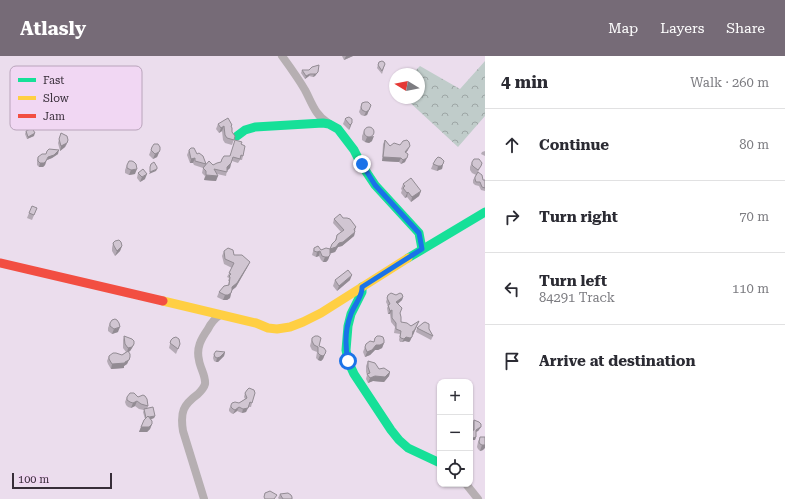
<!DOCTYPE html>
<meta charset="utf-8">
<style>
:root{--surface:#fff;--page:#f2f2f3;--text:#2b2b33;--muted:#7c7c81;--line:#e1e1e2;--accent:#766b77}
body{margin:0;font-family:"Roboto Serif",serif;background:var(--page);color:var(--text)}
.controls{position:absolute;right:12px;bottom:12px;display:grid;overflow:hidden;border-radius:8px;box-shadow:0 1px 3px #0004}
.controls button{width:36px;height:36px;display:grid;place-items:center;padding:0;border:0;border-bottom:1px solid var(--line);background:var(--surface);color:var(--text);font:20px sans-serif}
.compass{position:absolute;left:389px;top:12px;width:36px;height:36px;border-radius:50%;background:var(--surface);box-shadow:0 1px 3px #0004;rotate:280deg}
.scale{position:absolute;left:12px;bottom:10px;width:100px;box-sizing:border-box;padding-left:4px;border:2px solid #372d38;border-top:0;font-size:11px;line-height:14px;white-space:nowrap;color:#372d38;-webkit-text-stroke:3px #f1d7f3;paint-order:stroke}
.stop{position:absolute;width:12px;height:12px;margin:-9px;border:3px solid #1a73e8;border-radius:50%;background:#fff}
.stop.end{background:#1a73e8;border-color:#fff;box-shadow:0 1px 4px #0008}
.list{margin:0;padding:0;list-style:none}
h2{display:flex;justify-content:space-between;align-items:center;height:52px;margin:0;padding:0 16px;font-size:17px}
h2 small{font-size:13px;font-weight:400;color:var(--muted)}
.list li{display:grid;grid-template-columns:26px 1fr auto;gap:12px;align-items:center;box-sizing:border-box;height:72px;padding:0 16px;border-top:1px solid var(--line)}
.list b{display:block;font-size:15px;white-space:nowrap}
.list p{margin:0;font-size:13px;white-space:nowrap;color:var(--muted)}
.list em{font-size:13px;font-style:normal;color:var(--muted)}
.icon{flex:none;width:22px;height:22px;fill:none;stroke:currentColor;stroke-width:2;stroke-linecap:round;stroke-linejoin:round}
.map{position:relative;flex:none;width:485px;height:443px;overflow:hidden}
header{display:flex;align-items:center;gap:24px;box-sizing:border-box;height:56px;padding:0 20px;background:var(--accent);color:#fff}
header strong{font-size:19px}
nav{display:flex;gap:22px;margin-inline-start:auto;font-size:14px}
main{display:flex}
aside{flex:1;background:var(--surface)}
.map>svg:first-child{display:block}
.forest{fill:url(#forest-crowns)}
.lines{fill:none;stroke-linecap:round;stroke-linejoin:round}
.street{stroke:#b6afb2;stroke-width:8}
.fast{stroke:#16e098;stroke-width:9}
.slow{stroke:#ffcf43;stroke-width:9}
.jam{stroke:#f24e42;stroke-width:9}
.wall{fill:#b4aab5}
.shaded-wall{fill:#928b93}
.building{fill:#d1c6d2;stroke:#928b93}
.route{stroke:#1a73e8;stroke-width:5}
.key{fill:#f1d7f3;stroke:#b9a4bb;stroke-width:1}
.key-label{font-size:11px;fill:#372d38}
</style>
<header>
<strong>Atlasly</strong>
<nav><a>Map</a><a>Layers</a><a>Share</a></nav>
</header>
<main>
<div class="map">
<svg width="485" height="443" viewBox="0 0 485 443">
<defs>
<pattern id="forest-crowns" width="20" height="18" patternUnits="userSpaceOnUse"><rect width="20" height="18" fill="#c0ccca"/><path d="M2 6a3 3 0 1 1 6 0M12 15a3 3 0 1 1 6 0" fill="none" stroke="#9da6a5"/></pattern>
</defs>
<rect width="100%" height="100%" fill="#ebdded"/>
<path class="forest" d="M485,5V60L458,91L405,42H419V18H412L420,10L460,33Z"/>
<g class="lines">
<g class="street">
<path d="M282,0C290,11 298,22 305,34C312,47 315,59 328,67"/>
<path d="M466,428L478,443"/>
<path d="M204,443L183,375C180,356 183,349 198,338C201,335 204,332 205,328C206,320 200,312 199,304C196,292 201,283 208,273C211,267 214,263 220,259"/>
</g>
<g class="fast">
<path d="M237,80L245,74L255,71L323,67L329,68L338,73L354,94L361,108L375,129L419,177L422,193"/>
<path d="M408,202L485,156"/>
<path d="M362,231V236L351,258L348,270L346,294L348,305L354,318L391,374L399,384L408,392L440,407"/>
</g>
<path class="slow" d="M163,245L256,267L268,272L277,273L290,271L303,266L321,257L408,202"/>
<path class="jam" d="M0,207L163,245"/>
</g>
<g class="wall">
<path d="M342,0H353L344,4Z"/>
<path d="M379,6L385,8L382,18L377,12Z"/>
<path d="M302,14L318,16L315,20L313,21L309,20L305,23L301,17Z"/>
<path d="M362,47L371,49L367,59L364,60L361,59L359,56Z"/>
<path d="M345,63H352L350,72L349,74L343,68Z"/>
<path d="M218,68L232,69L231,70L232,76L235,80L232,89L225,87L223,84L222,75L219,77L216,73Z"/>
<path d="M26,75L34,80L27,83L25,78Z"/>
<path d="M364,75L372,85L369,87L365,86L362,84V80Z"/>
<path d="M61,77L67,88L65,91L60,95L58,87Z"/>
<path d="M385,84L390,90L408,94L406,97L405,106L401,108L399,106L382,105L383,88Z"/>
<path d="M241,88L243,100L242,104H240L238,107L232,105L230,112L227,114L226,120L217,118L216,125L204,124L205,120L202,117L203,112L194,109L193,107H190L187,99L189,94L197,98L206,108V110L213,109L221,106L222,103L230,100Z"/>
<path d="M152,91L160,94L157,101L153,103L149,99Z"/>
<path d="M485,95V100L481,98L482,96Z"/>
<path d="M58,98L52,102L47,104L45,109L43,111H39L37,109V104L38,101Z"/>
<path d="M472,106L481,110L478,116L483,124H485V135L481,134L479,130L475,129L473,127V124L476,119L472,117L470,114V111Z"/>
<path d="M433,108H443L442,113L439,114L437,115L431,113Z"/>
<path d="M127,109L135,118L129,119L125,117V114Z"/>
<path d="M138,117L145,123L140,126L137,122Z"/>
<path d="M403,128L421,135L419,140L411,146L407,141L405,142L401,137L402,134L401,133Z"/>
<path d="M37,152L32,164L27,162L29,157Z"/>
<path d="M343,162L356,171L355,175V176L354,180L342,190L338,191L335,196L330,197L328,204L326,206H323L321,204L319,200L316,201L312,199L314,192L321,194L330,193L335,185L337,179L341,176L333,167L334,163Z"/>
<path d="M113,187L122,190L120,195L115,200L112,195V192Z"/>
<path d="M224,195L234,199L248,210L236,231L232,234L230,242L227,244H223L217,241L219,236L228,229L229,225H228L229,222L227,221L232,212L224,208L222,200Z"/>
<path d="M335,224H350L337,235L333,230Z"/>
<path d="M388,239L403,241L402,244L398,248L400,257L401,266L411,270L419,265L413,279H412L410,285L409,286L405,285L402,286H400L399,284L400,278L394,277L395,271L391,266L390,258H388L387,252L388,250L386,246Z"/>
<path d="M110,267L118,276L112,278L108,275V272Z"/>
<path d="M417,272L429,273L433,280L431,284L416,276Z"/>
<path d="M124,280L134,288L132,292L130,295L128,296L130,301L128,306L127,308L124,310V312L111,313L108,308L107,305L109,300L122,299L126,296L123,292V284Z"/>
<path d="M312,282L319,290L325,298L323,303L321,305L318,304L316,302L317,296L312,294L310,290Z"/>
<path d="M375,282L384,287L382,292L378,294H375L370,299L365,301L363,296L366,288L374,286Z"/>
<path d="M171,284L180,288L176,298L169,292Z"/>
<path d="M225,296L224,300L218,306H216L214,305L213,302L214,298Z"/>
<path d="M368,305L379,313L390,316L389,320L384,326L373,325L368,327L366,323L367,319L366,316V310Z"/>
<path d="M245,337L252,347L251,351H249L246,356L242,357L237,355L233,358L231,357L229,355V353L231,349L239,347L245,343L244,341Z"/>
<path d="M127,341L148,350L147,353L155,360L154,362L151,363L152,368L150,373L147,376H139L141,371L145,363L143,356L144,354L139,353L135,350L131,352L128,351L126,349L125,346Z"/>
<path d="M474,364L481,371L478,375L476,376V381L475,384H472L470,383V375L473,374V366Z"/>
<path d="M480,381H485L483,394L480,395L478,393L477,391L478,386Z"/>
<path d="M280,438L292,443H279L278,442Z"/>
</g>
<g class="shaded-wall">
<path d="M346,0H353L344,4Z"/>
<path d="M318,16L315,20L313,21L314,18Z"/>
<path d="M310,18L309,20L305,23L306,20Z"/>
<path d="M371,49L367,59L364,60L366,56Z"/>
<path d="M352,67L350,72L349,74L350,69Z"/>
<path d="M224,70L222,75L219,77L221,72Z"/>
<path d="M35,77L34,80L27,83L28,81Z"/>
<path d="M374,80L372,85L369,87L365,86L367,81Z"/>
<path d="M68,84L65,91L60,95L61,90Z"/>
<path d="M410,90L408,94L403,100L405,96Z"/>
<path d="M59,94L58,98L52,102L47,104L48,101Z"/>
<path d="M160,94L157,101L153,103L155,98Z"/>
<path d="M383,101L401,102L399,106L382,105Z"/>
<path d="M195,102L193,107H190L191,103Z"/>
<path d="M407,102L405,106L401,108L403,104Z"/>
<path d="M46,105L45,109L43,111H39L40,107Z"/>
<path d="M231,107L230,112L226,116L227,111Z"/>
<path d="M443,108L442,113L439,114L437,115L438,110Z"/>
<path d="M137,113L135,118L129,119L131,114Z"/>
<path d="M157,113L156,115L149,118L150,116Z"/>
<path d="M147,118L145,123L140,126L142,121Z"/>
<path d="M206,119L218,120L216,125L204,124Z"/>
<path d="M421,135L419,140L411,146L412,141Z"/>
<path d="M408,136L407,141L405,142L407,137Z"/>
<path d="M355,176L354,180L342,190L338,191L335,196L329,198L330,193Z"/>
<path d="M122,190L120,195L115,200L117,195Z"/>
<path d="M320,195L319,200L316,201L317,196Z"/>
<path d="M330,199L328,204L326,206H323L325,201Z"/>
<path d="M250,206L248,210L236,231L230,236L232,231Z"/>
<path d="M352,219L350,224L337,235L339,230Z"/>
<path d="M231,237L230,242L227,244H223L225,239Z"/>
<path d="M403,241L402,244L395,250L396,246Z"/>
<path d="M392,254L390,258H388L390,255Z"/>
<path d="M419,265L413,279H412L413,275Z"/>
<path d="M120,271L118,276L112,278L114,273Z"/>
<path d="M406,281H412L410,285L409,286L405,285L402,286L404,283Z"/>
<path d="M384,287L382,292L378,294H375L370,299L365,301L367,296L376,289Z"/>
<path d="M134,288L132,292L130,295L127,297L128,292Z"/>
<path d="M225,296L224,300L218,306H216L217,302Z"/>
<path d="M325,298L323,303L321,305L318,304L320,299Z"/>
<path d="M130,301L127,308L124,310V312L111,313L112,308L125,306Z"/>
<path d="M390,316L389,320L384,326L373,325L368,327L370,322L375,320Z"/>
<path d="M137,345L135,350L131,352L133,347Z"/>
<path d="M250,346L246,356L242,357L243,353Z"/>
<path d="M239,351L237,355L233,358L235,354Z"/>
<path d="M155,360L154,362L146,365V362Z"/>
<path d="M152,368L150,373L147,376H139L141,371Z"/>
<path d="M481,371L478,375L475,376L476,374Z"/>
<path d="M476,381L475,384H472L473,382Z"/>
<path d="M482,389H485V392L483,394L480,395Z"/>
</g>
<g class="building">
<path d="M382,5L384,6L385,8L382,15L378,9L379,6Z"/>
<path d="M319,9L318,16L316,18H310L306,20L302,14H309L312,11Z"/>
<path d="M365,46H368L371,49L369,54L366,56L362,54L361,51L362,47Z"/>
<path d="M349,61L352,63V67L350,69L345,63L346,62Z"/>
<path d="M228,62L232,69L231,70L232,72V76L235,80L234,84L227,82L225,79L224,70L221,72L218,68Z"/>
<circle cx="369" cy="76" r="5"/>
<path d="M32,72L35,77L28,81L26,75Z"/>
<path d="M61,77L67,80L68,84L67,87L61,90L59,83Z"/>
<path d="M235,84L242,86L241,88L245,90L243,100L241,99L240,103L233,101L231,107L227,111V116L214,113L218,120L206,119V115L203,112L209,105L213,109L217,107L221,106L222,103L224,100H230Z"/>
<path d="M385,84L390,90L394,87L400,89L403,85L407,84L409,86L410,90L405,96L408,98L407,102L403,104L401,102L383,101Z"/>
<path d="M154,88H158L160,91V94L159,96L155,98L151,94L152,91Z"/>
<path d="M191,92H194L197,98L199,97L203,100L206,108L195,105V102L191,103L189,94Z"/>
<path d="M49,93L59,94L54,99L48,101L46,105L44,107H40L38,105V101L42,98H46L47,95Z"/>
<path d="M438,101L441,102L444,105L443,108L441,110H438L433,108L436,103Z"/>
<path d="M474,103H479L482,107L481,110L478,114L474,111L472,109V106Z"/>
<path d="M129,105H132L134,106L136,108L137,113L131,114L127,112V109Z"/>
<path d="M154,106L157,111V113L150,116V111L151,108Z"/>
<path d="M143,113L147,118L142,121L138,117Z"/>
<path d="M478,116L482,119L483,124H485V132L482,131L480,126H476L475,123V121Z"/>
<path d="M411,122L421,135L412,141L408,136L407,137L403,132L405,130L403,128Z"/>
<path d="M32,150L37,152L34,159L29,157Z"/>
<path d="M340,158L343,162H347L350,163L356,171L354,173L355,176L343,186L339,187L336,191L330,193V199L328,201H325L322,200L320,195L317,196L314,195V192L318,190L321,194L326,192L330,193L332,188L336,184L337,179L344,174L334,163Z"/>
<path d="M119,184L121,186L122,190L117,195L114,190L113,187L115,185Z"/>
<path d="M228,192L233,194L234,199H242L250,206L237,227L232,231V234L231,237L228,239H225L219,236L224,230L229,229L230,221L229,220L231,218L229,217L234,207L225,203L224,195Z"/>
<path d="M348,214L352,219L339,230L335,224Z"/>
<path d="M391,237L396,239L400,237L402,238L403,241L396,246L402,252L400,257L401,261V266L407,267L411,270L419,265L414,275H413L412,281L410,282L406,281L404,283L401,282L400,281L401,275L396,273V267L392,262V254L390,255L388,249L390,248L387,242L388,239Z"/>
<path d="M115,263L117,264L119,267L120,271L114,273L110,270V267L112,264Z"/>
<path d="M425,266L429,268V273L433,280L417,272L423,267Z"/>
<path d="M124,280L132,283L134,285V288L132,291L128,292L125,288Z"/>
<path d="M315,280H318L321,282L319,290L324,292L326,295L325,298L323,300L320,299L318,297V291L314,289L312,285V282Z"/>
<path d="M377,280H380L383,281L384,284V287L380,289H376L372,294L367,296L365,291L366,288L370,285L374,286L375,282Z"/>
<path d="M176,281L179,283L180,288L178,293L170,287L171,284L173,282Z"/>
<path d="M128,295L130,298V301L129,304L125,306V307L112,308L109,303V300L113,297H116L122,299Z"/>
<path d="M216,295L225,296L220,301L217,302L215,301L214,298Z"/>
<path d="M368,305L375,307L379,313L384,312L390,316L385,321L375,320L370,322L367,318L370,317L368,311Z"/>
<path d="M249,332L254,334L255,337L252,347L250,346L248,352L243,353L239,351L235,354L233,353L231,351V349L232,347L235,346L239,347L247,342L245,337L247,334Z"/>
<path d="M130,337H134L138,341L143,339L145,340L147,343L148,350L141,348L137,345L133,347L130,346L127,344V341Z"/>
<path d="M153,351L155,360L149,361L148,360L146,362L144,353Z"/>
<path d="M148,360L152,365V368L149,371H141L144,364Z"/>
<path d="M474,364L479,366L481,368V371L479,372L476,374V381L473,382L470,380V375L474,374Z"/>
<path d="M480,381H485V389H482L480,388L479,386Z"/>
<path d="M270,435L277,439L274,443H265L264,441L265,437Z"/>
<path d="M288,437L291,439L292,441V443H283L280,438Z"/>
</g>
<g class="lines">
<path class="route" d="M348,305C345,290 345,273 351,258C354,249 363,240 362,231L422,193L419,177L375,129L362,108"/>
</g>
<rect x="10" y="10" width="132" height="64" rx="6" class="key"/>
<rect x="18" y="22" width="18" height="4" fill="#16e098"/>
<rect x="18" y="40" width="18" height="4" fill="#ffcf43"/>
<rect x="18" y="58" width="18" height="4" fill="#f24e42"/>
<g class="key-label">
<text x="43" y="28">Fast</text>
<text x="43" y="46">Slow</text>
<text x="43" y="64">Jam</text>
</g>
</svg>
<div class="controls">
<button>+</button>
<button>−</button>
<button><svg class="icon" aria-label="locate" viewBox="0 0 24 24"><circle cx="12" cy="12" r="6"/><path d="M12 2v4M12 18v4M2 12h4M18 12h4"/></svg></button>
</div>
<svg class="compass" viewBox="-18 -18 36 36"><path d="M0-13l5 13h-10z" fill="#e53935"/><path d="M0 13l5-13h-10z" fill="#7c7c81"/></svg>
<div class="scale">100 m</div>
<div class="stop" style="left:348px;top:305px"></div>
<div class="stop end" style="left:362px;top:108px"></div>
</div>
<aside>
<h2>4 min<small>Walk · 260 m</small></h2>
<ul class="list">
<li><svg class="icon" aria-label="ahead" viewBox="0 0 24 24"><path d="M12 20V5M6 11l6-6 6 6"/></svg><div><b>Continue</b></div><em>80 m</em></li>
<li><svg class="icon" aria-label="right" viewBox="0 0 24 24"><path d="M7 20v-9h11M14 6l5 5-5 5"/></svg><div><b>Turn right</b></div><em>70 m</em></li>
<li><svg class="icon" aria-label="left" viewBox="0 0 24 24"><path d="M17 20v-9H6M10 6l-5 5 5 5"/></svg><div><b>Turn left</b><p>84291 Track</p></div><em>110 m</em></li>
<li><svg class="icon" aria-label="arrive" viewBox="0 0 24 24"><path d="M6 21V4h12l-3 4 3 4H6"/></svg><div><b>Arrive at destination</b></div></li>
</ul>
</aside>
</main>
